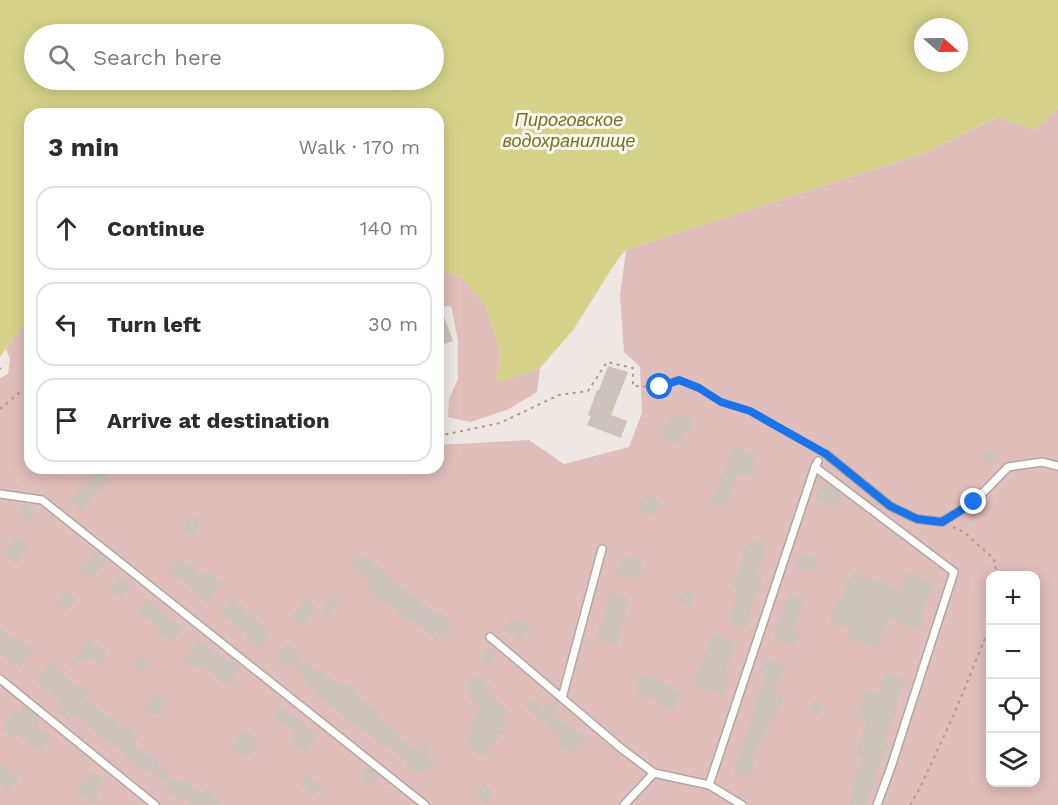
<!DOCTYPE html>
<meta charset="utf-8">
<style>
:root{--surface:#fff;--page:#f7f7f7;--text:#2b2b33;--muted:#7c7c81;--line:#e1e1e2}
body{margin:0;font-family:"Work Sans",sans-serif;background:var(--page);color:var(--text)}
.controls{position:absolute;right:18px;bottom:18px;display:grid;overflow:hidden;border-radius:12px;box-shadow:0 3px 15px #0003}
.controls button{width:54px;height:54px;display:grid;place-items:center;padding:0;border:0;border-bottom:2px solid var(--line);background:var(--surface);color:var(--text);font:30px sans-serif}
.compass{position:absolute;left:914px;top:18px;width:54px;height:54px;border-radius:50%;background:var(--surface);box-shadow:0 3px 15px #0003;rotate:110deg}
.stop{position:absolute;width:18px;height:18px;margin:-14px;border:4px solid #1a73e8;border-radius:50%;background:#fff}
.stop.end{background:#1a73e8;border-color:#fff;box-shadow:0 2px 6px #0008}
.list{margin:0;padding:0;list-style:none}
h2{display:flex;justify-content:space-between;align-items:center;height:78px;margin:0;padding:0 24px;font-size:26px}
h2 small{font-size:20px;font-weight:400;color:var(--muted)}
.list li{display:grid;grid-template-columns:39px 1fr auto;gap:18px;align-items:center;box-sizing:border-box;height:84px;margin:0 12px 12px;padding:0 12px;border:2px solid var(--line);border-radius:18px}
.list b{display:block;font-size:22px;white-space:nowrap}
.list em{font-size:20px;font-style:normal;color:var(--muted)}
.icon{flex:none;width:33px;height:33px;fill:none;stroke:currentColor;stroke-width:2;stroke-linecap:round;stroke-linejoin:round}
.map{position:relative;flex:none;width:1058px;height:805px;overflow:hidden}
.search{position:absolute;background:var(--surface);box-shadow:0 3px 15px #0003;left:24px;top:24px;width:420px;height:66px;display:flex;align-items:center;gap:15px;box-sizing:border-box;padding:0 21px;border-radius:33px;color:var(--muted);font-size:22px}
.panel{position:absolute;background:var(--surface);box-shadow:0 3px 15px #0003;left:24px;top:108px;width:420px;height:366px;border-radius:18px}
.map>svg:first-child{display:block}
.green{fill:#e0bebc;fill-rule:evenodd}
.water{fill:#d5d389;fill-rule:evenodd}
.building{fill:#ccc3bc}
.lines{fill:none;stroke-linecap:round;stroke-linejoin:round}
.service-casing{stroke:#b0a69e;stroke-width:10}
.path{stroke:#b39b82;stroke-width:2;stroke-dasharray:3 4.5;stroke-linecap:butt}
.service{stroke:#fff;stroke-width:7}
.route{stroke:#1a73e8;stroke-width:8}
.labels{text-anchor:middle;stroke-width:6;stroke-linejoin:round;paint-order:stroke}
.water-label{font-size:18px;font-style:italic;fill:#757317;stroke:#faf6f4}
</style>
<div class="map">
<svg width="1058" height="805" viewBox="0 0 1058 805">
<rect width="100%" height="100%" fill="#eee7e4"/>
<g class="green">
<path d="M1058,108V805H0V378L8,374L10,359L6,349L29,316L30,468H438V445L529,440L564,464L629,447L642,413L640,367L624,352L620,296L626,250L924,153L997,117L1035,130ZM990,576H1036V782H990Z"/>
<path d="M438,269L461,277L486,306L500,350L497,382L540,368L537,392L509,409L471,422L448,417L449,399L458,379V340L451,306L438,307Z"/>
</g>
<path class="water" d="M0,0H1058V108L1035,130L996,117L924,153L626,250L618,259L573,330L540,368L497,383L500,350L486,306L461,277L438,269V114H30V315L0,357ZM923,27H959V63H923ZM34,34H434V80H34Z"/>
<g class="building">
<path d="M439,302L453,341L438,346V303Z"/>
<path d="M608,366L628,372L611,415L627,421L621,438L587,425L591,416L588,415L597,390H599Z"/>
<path d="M672,416H691L692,431H687L678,445L671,441L669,442L658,434Z"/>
<path d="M734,446L757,456L750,476L738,473L725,507L711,503Z"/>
<path d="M992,449L997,459L988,464L982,454Z"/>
<path d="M98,471L108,480L81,512L70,501L88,481L89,482Z"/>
<path d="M821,483L833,487L841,493L836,508L815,499Z"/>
<path d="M644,495L660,501L655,516L638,509Z"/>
<path d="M25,503L27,504L36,513L27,523L17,513Z"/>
<path d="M187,514L200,519L195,536L183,532Z"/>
<path d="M16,536L30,547L16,564L2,552Z"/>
<path d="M754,540L764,545L763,549L767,551L756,574L763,577L749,613H751L746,628L728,621L739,590L732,587L745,556L742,555L748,543L752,544Z"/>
<path d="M96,551L107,560L91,579L80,571Z"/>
<path d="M799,553L818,559L812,573L794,566Z"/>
<path d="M361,554L384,570L400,586L438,616L440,613L453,623L446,634L443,632L437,640L410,619L408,621L387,603L386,604L367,590L371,584L351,566Z"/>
<path d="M623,555L643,561L637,579L617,573Z"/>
<path d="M179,558L203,575L207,570L223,583L206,603L192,590L193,588L168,572Z"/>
<path d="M853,572L900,591L907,572L935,583L921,613L925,614L918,630L889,618L876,648L848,637L851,629L830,621L837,600L841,601L847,581L850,582Z"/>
<path d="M119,576L131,585L121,599L109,590Z"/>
<path d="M684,590L695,594L690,607L679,603Z"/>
<path d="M65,591L76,599L66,611L56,603Z"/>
<path d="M612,592L629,599L619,633H620L616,646L596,639Z"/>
<path d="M789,593L804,600L792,632L799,634L794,647L773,639L777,626H778Z"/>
<path d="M330,596L339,603L328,617L320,610Z"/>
<path d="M147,598L158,607L157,609L183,628L171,642L158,633L161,629L137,612Z"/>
<path d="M306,598L317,608L302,627L290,618Z"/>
<path d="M233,599L244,608L243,610L270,632L259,647L245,637L247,634L220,614Z"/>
<path d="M511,617L531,627L520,641L502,629Z"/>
<path d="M0,628L19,643L22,640L33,649L20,668L0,654Z"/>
<path d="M714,633L736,644L725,675L730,677L723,696L693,684Z"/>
<path d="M90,640L106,653L99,663L90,657L69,669L68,668Z"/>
<path d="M199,640L227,661L229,658L241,669L228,687L200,663L196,669L184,659Z"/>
<path d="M287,644L299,655L297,658L341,685L346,682L355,690L353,692L379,713L377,716L418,753L427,742L430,744L426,754L434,761L422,775L417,771L416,773L407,766L409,764L391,747L388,749L315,694L316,692L303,681L305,678L290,662L286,667L275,658Z"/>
<path d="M488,648L497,655L489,665L480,659Z"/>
<path d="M141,656L150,664L141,674L132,666Z"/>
<path d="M766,658L785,667L773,693L784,697L775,720L771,718L752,760H754L749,777L734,772L747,736L745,735L755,711L752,709L766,675L760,672Z"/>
<path d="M49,662L59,670L58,672L88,694L84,699L126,730L128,727L139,736L132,744L160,763L158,765L174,782L176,779L180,783L184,778L202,794L205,789L224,805H192L182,796L179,800L166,790L171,785L122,756L124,753L73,714L68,720L59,713L64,705L60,702L61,700L36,681Z"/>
<path d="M885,673L905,679L896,702L899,704L884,742L888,743L874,777L876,778L866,805H848L855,789L852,788L863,757L856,754L866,722L862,720L863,717L856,713L867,690L877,694Z"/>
<path d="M639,674L672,686L671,689L681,692L673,711L655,701V700L635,693L639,685L635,684Z"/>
<path d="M475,676L491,687L487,693L508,711L502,718L507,722L500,729L504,732L495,740L483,758L465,744L474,731L471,728L474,723L471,722L481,707L467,696L471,691L465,688Z"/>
<path d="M155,693L166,703L156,715L144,706Z"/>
<path d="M528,698L544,709L553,698L559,703L552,715L585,737L571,754L557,744L562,738L523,704Z"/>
<path d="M813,700L823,704L819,716L809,713Z"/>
<path d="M23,705L40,719L36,726L52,737L40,752L15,732L11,737L1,729L16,709L19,712Z"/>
<path d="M280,706L319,736L305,752L292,742L297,735L273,715Z"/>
<path d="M244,729L257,740L253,745L256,748L246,759L231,747Z"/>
<path d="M0,763L18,778L8,792L0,785Z"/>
<path d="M368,766L379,775L370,786L359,778Z"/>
<path d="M92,772L104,781L95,791L98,794L92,803L76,791Z"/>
<path d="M307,774L322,786L315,795L299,783Z"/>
<path d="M483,784L494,792L486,803L475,795Z"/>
</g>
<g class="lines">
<defs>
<g id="service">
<path d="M826,454L890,506L917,519L942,522L974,502L1008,467L1042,462L1058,466"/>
<path d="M818,461L815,467L954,572L891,767L877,805"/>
<path d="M0,494L42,500L425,805"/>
<path d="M490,637L622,749L654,773L624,805"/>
<path d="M0,679L155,805"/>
<path d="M562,698L602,549"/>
<path d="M654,773L709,785L742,805"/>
<path d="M709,785L815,467"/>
</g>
</defs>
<use href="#service" class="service-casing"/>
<g class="path">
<path d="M0,369L1,368"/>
<path d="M0,409L20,392"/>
<path d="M438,436L500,423L559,395L588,391L607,362L633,368V386L660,387L679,380L699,388L721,402L750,411L817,449"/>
<path d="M953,527L964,532L994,559L997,576"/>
<path d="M910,805L920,788L955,712L990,626"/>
</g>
<use href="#service" class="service"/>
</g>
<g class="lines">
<path class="route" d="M660,387L679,380L699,388L721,402L750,411L826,454L890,506L917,519L942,522L974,502"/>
</g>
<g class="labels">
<g class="water-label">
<text x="569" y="126">Пироговское<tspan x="569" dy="21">водохранилище</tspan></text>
</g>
</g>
</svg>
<div class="controls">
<button>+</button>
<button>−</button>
<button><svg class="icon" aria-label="locate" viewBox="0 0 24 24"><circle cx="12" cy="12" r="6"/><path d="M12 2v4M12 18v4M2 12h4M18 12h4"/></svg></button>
<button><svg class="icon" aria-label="layers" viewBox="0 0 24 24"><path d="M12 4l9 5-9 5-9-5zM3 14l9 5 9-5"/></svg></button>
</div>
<svg class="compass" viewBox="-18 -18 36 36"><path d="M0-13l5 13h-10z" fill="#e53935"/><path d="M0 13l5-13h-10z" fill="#7c7c81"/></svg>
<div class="stop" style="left:660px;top:387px"></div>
<div class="stop end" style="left:974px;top:502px"></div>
<div class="search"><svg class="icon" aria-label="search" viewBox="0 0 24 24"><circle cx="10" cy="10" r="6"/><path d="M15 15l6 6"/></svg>Search here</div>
<section class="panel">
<h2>3 min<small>Walk · 170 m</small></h2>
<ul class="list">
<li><svg class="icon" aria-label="ahead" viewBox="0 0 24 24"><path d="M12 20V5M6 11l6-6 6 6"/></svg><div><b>Continue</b></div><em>140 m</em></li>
<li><svg class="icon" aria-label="left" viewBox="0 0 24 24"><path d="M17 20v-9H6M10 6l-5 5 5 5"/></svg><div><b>Turn left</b></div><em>30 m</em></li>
<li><svg class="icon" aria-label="arrive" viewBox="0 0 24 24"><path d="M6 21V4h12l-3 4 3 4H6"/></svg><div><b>Arrive at destination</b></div></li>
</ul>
</section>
</div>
